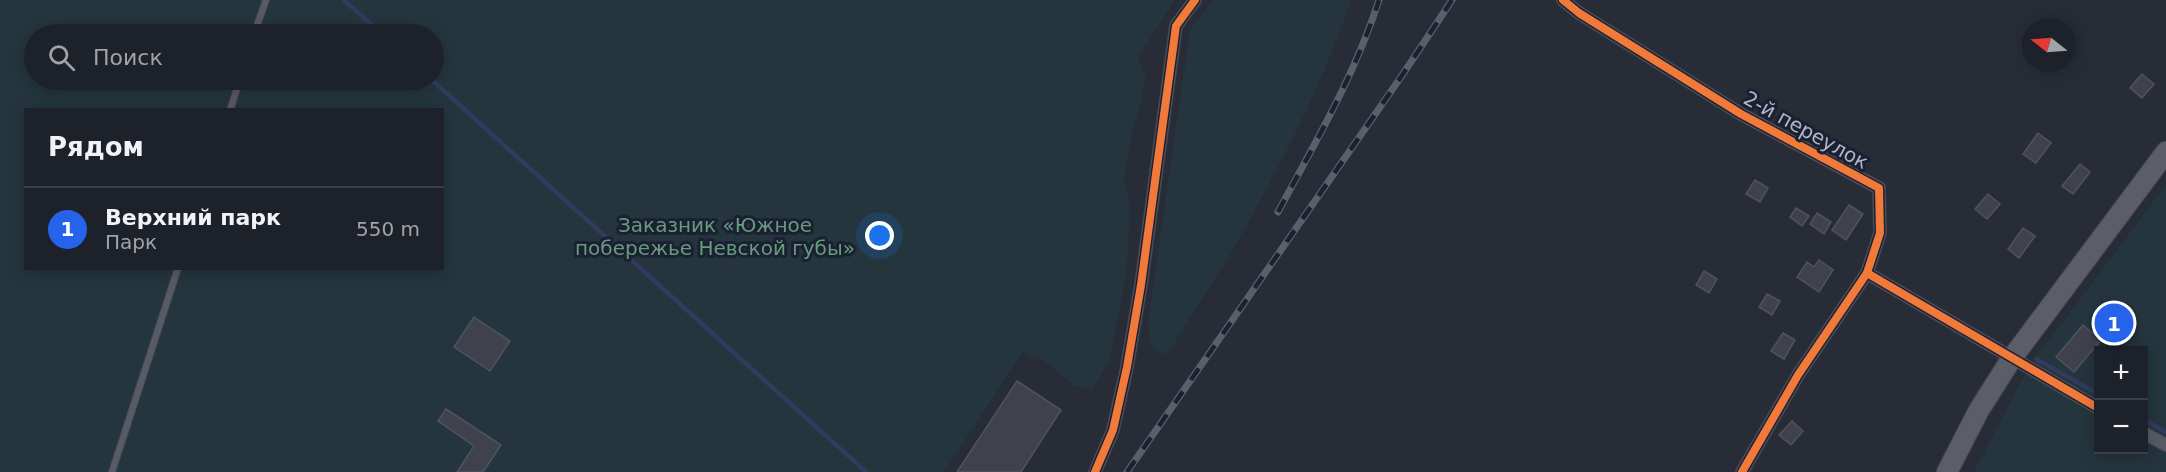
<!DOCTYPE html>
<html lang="ru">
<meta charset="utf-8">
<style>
:root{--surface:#1d2129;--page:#252931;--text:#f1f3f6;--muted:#a0a3a8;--line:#3b3e46;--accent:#2563eb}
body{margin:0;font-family:"DejaVu Sans",sans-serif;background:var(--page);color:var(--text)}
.controls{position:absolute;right:18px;bottom:18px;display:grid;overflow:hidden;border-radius:0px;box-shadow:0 3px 15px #0003}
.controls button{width:54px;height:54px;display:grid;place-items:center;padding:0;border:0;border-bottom:2px solid var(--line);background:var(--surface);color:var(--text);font:30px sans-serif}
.compass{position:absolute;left:2022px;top:18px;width:54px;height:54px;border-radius:50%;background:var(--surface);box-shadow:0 3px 15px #0003;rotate:287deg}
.you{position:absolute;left:880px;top:236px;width:21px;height:21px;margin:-15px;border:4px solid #fff;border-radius:50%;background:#1a73e8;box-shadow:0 0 0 9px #1a73e833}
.badge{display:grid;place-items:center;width:39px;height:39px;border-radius:50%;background:var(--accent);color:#fff;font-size:20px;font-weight:700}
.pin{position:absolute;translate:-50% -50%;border:3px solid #fff;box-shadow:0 2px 6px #0006}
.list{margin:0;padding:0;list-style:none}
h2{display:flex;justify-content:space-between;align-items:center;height:78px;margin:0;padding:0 24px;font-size:26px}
h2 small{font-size:20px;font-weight:400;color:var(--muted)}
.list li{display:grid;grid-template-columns:39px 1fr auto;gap:18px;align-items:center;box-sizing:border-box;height:84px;padding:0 24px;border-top:2px solid var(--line)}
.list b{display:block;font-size:22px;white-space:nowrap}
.list p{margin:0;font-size:20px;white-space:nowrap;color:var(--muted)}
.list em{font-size:20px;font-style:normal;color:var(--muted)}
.icon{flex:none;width:33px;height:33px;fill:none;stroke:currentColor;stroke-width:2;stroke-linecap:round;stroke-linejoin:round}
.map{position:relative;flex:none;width:2166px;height:472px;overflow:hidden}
.search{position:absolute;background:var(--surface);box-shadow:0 3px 15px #0003;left:24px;top:24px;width:420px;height:66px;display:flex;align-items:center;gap:15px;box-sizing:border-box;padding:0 21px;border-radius:33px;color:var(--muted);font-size:22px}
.panel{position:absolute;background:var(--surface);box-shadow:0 3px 15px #0003;left:24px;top:108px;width:420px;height:162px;border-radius:0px}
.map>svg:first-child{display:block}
.green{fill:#24353d;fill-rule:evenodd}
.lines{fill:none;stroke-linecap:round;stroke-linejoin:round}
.stream{stroke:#313b5f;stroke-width:4.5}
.building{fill:#3f424d;stroke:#4f535f;stroke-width:1.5}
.service-casing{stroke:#444750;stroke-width:8}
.minor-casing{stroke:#444750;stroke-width:14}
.primary-casing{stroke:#454954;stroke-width:22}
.service{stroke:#585a65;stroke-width:6}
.minor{stroke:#585a65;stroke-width:12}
.primary{stroke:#5b5d67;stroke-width:20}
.rail-casing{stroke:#5b5f68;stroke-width:7}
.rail{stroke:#1b2032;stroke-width:4.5;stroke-dasharray:14;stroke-linecap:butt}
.cycleway-casing{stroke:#1b2032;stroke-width:11}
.cycleway{stroke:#f17a3a;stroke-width:8}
.labels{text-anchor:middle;stroke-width:6;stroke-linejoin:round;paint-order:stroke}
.street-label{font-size:20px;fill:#b1b5c9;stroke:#1b2032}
.park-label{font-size:20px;fill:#679b7d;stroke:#1b2032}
</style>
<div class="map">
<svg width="2166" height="472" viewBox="0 0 2166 472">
<rect width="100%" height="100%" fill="#272c37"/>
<g class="green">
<path d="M0,0H1175L1138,57L1146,77L1142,99L1132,134L1124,179L1130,203L1127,271L1109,361L1093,389L1075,386L1044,361L1023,352L944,472H0ZM34,34H434V80H34ZM26,110H442V268H26Z"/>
<path d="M1213,0H1351C1328,69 1296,135 1261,199C1250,219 1240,239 1228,258C1208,291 1187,322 1167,355L1151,348L1148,326L1156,265L1190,30Z"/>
<path d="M2166,185V472H1974L2028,368ZM2098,350H2144V450H2098Z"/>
</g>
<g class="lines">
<g class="stream">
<path d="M344,0L382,34"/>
<path d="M432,80L866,472"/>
<path d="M2036,359L2098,394"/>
<path d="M2144,420L2166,432"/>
</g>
</g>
<g class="building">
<path d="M2142,74L2154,84L2142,98L2130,88Z"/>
<path d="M2038,133L2051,143L2036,163L2023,154Z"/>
<path d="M2080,164L2090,172L2073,194L2062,186Z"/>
<path d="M1755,180L1768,188L1760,202L1746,194Z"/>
<path d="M1988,194L2000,204L1987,219L1975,209Z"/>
<path d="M1849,205L1863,214L1846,240L1832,230Z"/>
<path d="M1796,208L1809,216L1802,226L1790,217Z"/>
<path d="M1817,213L1831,222L1824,234L1810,224Z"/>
<path d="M2023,228L2035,236L2019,258L2008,249Z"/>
<path d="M1819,260L1833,270L1819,292L1797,277L1807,262L1814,267Z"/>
<path d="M1704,271L1717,279L1709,293L1696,285Z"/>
<path d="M1767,294L1780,301L1772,315L1759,307Z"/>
<path d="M474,317L510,341L490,371L454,347Z"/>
<path d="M2083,325L2101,340L2074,372L2056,357Z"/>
<path d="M1783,333L1795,340L1784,359L1771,351Z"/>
<path d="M1017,381L1061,410L1021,472H957Z"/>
<path d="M446,409L501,445L483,472H457L474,446L438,421Z"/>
<path d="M1792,421L1803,431L1791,445L1779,435Z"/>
</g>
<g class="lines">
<defs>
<g id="service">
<path d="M254,34L266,0"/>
<path d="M230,110L240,80"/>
<path d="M112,472L178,268"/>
</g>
<g id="minor">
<path d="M1563,0L1579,13L1741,114L1879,188L1880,233L1867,273L1798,375L1742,472"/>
<path d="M1867,273L2098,408"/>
<path d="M2144,433L2166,445"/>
<path d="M1095,472L1113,430L1127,367L1141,285L1176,26L1195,0"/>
</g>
<path id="primary" d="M1947,472L1979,410L2012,358L2166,152"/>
</defs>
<use href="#service" class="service-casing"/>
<use href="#minor" class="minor-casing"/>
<use href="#primary" class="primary-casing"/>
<use href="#service" class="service"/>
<use href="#minor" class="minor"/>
<use href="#primary" class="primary"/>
<defs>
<g id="rail">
<path d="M1278,212C1315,143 1355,75 1379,0"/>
<path d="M1127,472L1403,74L1452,0"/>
</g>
</defs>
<use href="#rail" class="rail-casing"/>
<use href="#rail" class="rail"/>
<defs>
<g id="cycleway">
<path d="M1563,0L1579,13L1741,114L1879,188L1880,233L1867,273L1798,375L1742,472"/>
<path d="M1867,273L2098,408"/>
<path d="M1095,472L1113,430L1127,367L1141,285L1176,26L1195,0"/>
</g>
</defs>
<use href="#cycleway" class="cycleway-casing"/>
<use href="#cycleway" class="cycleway"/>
</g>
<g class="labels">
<g class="street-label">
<text transform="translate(1806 130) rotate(29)" y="7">2-й переулок</text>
</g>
<g class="park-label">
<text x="715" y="232">Заказник «Южное<tspan x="715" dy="23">побережье Невской губы»</tspan></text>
</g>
</g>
</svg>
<div class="controls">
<button>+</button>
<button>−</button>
</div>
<svg class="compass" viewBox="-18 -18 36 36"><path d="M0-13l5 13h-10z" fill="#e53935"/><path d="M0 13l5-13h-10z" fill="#a0a3a8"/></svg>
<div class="you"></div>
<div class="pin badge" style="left:2114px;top:323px">1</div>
<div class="search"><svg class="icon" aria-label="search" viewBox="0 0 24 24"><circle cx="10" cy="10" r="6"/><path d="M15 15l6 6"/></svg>Поиск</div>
<section class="panel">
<h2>Рядом<small></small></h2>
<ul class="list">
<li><span class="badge">1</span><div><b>Верхний парк</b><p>Парк</p></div><em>550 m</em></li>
</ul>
</section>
</div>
